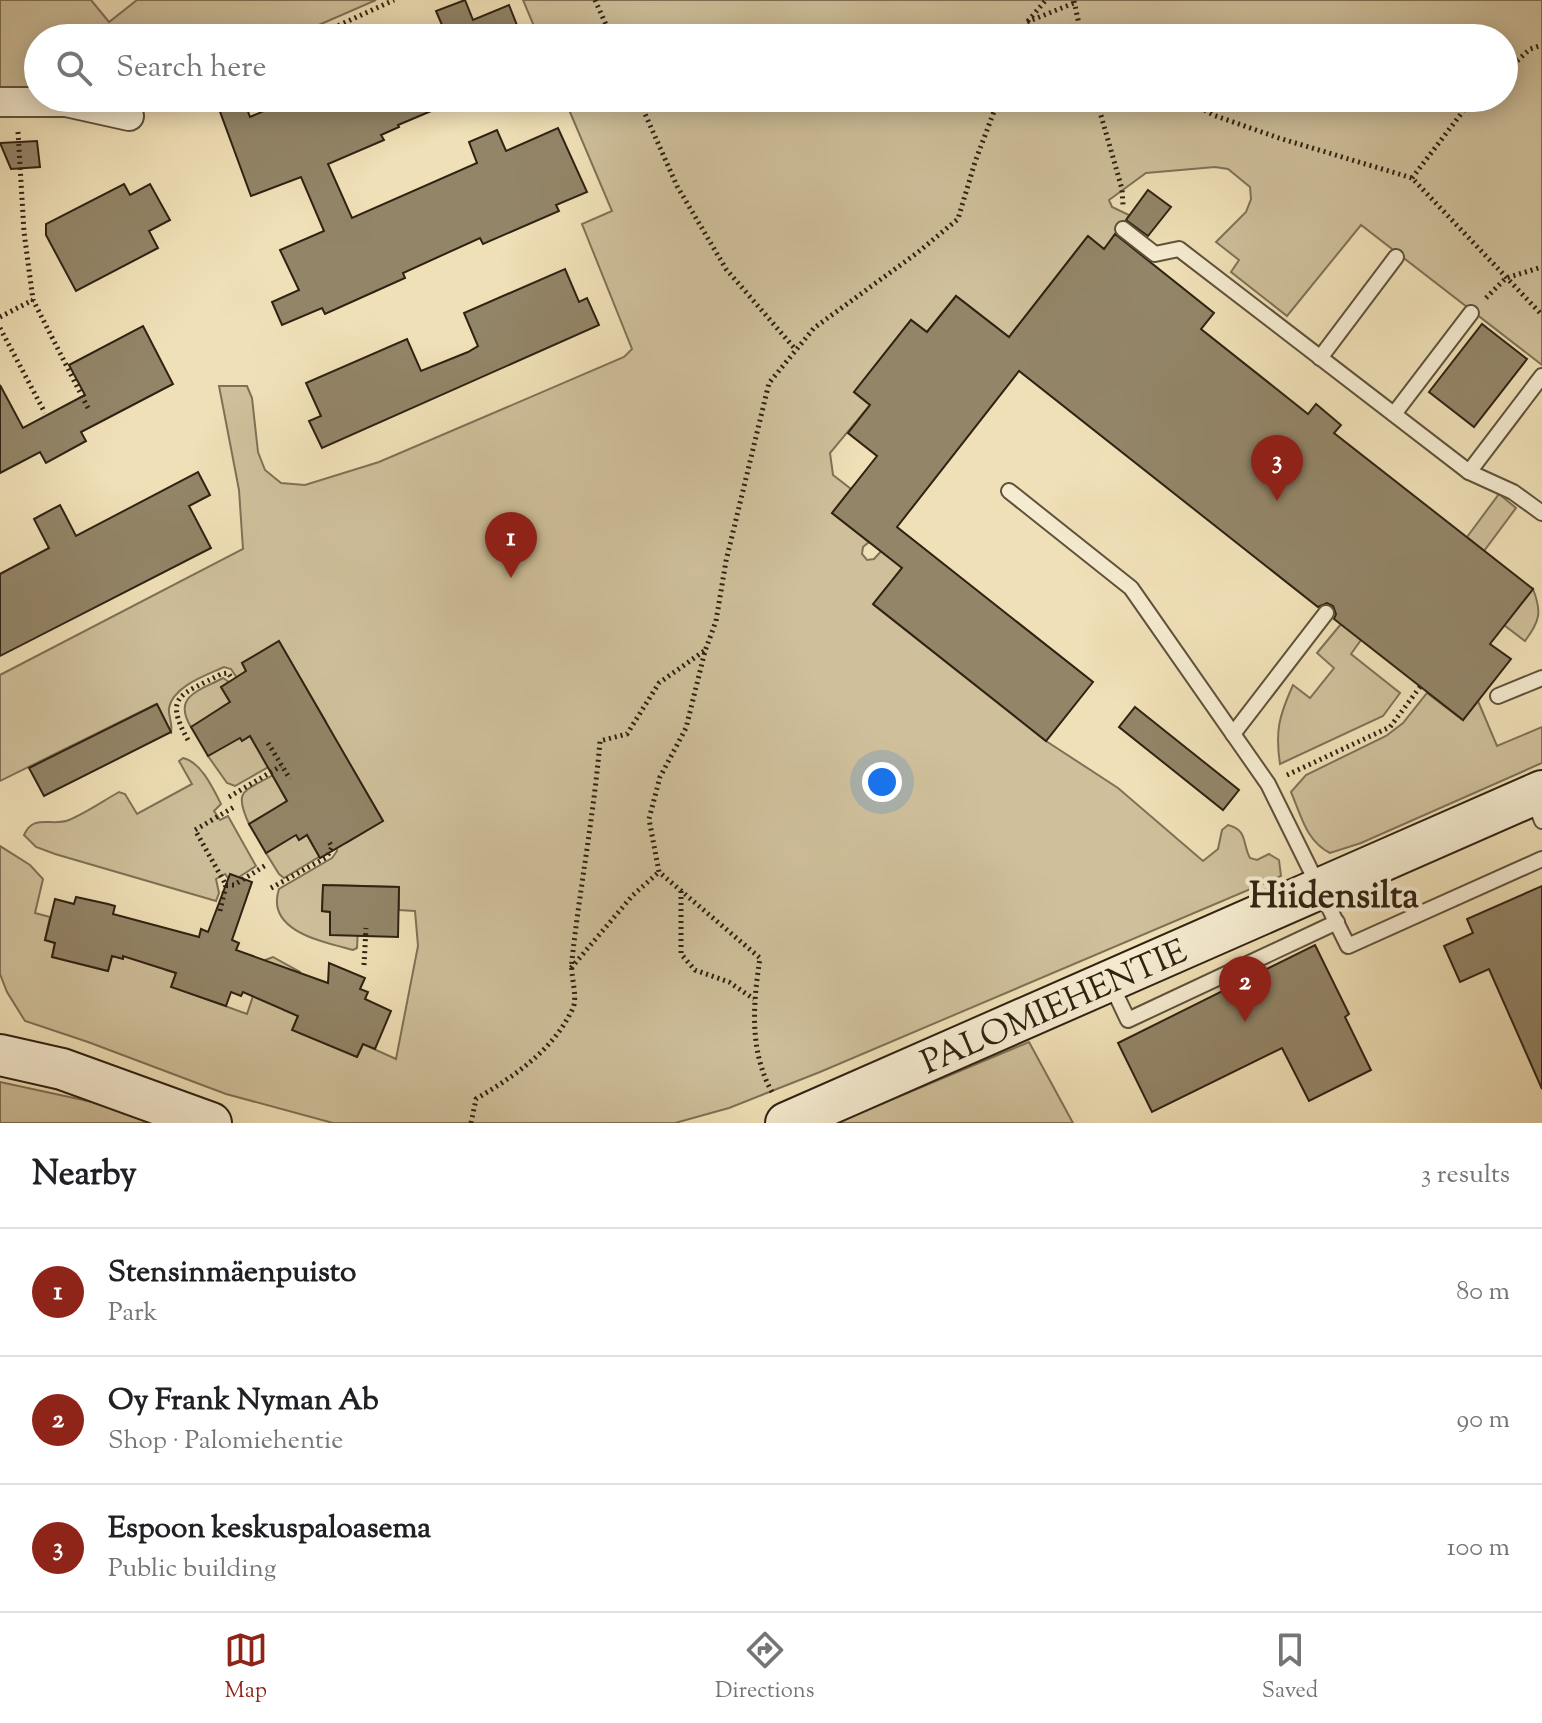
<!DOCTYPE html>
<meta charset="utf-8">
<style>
:root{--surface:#fff;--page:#f6f6f6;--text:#202124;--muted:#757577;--line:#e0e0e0;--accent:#8f2418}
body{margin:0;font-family:"Sorts Mill Goudy",serif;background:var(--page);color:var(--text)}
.you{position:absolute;left:882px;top:782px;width:28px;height:28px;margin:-20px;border:6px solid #fff;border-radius:50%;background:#1a73e8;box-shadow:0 0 0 12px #1a73e833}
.badge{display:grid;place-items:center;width:52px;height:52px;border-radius:50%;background:var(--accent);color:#fff;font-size:26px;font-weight:700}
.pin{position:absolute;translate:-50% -66px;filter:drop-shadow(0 2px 4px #0008)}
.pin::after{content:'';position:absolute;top:42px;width:28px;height:24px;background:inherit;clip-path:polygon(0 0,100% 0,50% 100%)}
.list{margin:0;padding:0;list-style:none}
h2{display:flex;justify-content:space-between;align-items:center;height:104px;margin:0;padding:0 32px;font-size:34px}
h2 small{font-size:26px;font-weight:400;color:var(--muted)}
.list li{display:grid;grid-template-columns:52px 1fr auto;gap:24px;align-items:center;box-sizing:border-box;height:128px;padding:0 32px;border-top:2px solid var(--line)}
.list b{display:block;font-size:30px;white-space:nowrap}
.list p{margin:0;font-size:26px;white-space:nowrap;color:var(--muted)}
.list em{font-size:26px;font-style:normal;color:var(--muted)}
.icon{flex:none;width:44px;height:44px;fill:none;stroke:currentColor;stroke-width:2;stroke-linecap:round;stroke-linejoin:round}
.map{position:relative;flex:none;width:1542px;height:1123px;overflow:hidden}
.search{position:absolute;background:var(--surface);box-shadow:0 4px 20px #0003;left:24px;right:24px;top:24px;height:88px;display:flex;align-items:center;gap:20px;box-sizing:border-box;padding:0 28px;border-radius:44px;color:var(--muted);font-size:30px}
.sheet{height:488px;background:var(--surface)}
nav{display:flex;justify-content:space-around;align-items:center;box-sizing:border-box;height:112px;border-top:2px solid var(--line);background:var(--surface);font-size:22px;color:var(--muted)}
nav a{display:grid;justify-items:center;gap:4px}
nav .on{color:var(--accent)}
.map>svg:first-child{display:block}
.green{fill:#cfc09b;stroke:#7f7156;stroke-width:2}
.building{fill:#938568;stroke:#2f2212;stroke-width:2}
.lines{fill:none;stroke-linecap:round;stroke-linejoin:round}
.lane-casing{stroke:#5f523b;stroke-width:18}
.street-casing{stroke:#5f523b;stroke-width:32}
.secondary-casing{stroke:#2f2212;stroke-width:44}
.path{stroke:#2f2212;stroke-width:5;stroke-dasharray:2 4;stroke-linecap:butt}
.lane{stroke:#f5ebd0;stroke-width:14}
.street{stroke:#f5ebd0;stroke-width:28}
.secondary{stroke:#f5ebd0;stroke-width:40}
.labels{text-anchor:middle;stroke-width:8;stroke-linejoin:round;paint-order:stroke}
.street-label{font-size:34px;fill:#2f2212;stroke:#f5ebd0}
.neighbourhood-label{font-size:36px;font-weight:bold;fill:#2f2212;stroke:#f5ebd0}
</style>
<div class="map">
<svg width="1542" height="1123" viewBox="0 0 1542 1123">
<rect width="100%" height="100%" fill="#f0e0b7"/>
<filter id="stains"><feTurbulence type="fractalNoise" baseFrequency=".0025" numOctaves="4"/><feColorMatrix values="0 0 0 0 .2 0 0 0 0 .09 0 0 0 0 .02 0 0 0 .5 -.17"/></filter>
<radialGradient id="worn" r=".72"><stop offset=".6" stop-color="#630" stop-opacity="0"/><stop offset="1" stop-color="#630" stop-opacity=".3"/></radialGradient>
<g class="green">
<path d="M0,0H91L109,22L137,0H376L289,38H38V91L0,93Z"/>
<path d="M523,0H1542V365L1361,225L1287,316L1231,272L1239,260L1216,242L1246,212L1251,199L1250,187L1228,169L1215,167L1146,173L1109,200L1112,207L1129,215L1119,238L1108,252L1087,237L1009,337L956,296L927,332L911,320L854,392L870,405L830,453L833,475L851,489L832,513L869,542L863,547L862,554L867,560L874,559L884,548L905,564L874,605L1046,741L1118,788L1203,861L1218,849L1222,830L1228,825C1248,830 1242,843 1250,858L1257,860L1269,854L1279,860L1281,876L820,1072L729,1108L675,1123H333L226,1094L88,1042L25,1021L7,992L0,974V846L30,865L43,879L35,913L50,917L45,940L55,943L52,957L108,971L112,956L123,958L128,934L166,970L176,973L172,987L247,1014L265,960L273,957L300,972L284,1010L298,1016L293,1030L357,1057L363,1044L396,1059L418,946L415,911L399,910V887L331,885V890H323L322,911L330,912V927L358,928L357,948L353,950C323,942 265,931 279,889L332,858L337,851L336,844L346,843L383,821L336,741L288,744L326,722L279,642L242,663L247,672L237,678L231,669L224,667C207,675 173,686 169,708C168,717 173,723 171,732L156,704L0,781V675L243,549L239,490L219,386H247L252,398L258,452L265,470L281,483L305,485L379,462L624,357L632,349L582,224L612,211L564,98H1504V38H539Z"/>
<path d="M1499,494L1516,508L1484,551L1467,537Z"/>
<path d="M1533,589C1542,612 1540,621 1525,641L1504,625Z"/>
<path d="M1341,624L1361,640L1351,654L1400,693L1383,716L1280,764C1275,731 1279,716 1293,685L1310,698L1334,668L1317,653Z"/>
<path d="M223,678L229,682L221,687L230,702L222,707L242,741L250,736L257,748L264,745L272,765L235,786L227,783L208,756L221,748L204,720L191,727C172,696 199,691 223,678Z"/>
<path d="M1427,693L1463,720L1478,701L1497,746L1542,727V763L1361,843L1330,853C1306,841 1301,815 1291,792L1306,775L1386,736L1403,723Z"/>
<path d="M183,758C201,762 213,788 221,804L214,811L220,820L228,816L256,866L236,879L228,878L225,874L216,879L219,893L216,901L55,854L36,847L24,835C34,813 51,827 69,820C86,813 103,801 119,792L125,794L137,814L192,784L179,761Z"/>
<path d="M273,775L287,801L279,806L299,839L307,835L314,847L323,842L327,852L284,878L279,874L266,853L279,845L262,817L249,824C233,789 244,792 273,775Z"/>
<path d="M1029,1042L1073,1123H836Z"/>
<path d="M0,1082L97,1103L156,1123H0Z"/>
</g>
<g class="building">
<path d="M465,0L473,20L509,5L522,38H431L445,32L436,11Z"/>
<path d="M215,98H243L250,117L294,98H462L398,125L399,127L381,135L384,140L328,164L352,218L477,163L469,142L497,130L506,151L558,128L587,192L556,205L559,211L483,244L480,238L403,273L405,278L367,295L325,314L322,308L282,325L272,302L299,290L280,250L324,231L301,177L251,196Z"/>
<path d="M37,141L40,167L11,169L0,143Z"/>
<path d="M124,184L130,195L150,184L170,220L149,231L158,248L76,291L46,235V224Z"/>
<path d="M1148,190L1171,207L1148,236L1126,220Z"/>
<path d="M1115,234L1214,313L1201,329L1308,414L1316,404L1341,425L1334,433L1533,589L1490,644L1511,659L1463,720L1334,619L1336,614L1333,606L1327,603L1318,607L1019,371L897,527L1093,682L1046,741L873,604L902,568L832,513L877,456L848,433L870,405L854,392L911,320L927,332L956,296L1009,337L1088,236L1104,249Z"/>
<path d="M565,269L579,302L587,298L599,325L322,448L309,421L321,416L306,383L407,339L421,371L468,352L478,346L464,313Z"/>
<path d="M1482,324L1527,359L1474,427L1429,392Z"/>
<path d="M143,326L173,384L81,432L86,441L46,463L40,452L0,473V385L23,428L85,395L69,365Z"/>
<path d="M198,472L210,495L189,506L211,548L0,656V574L49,548L34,519L60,505L76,536Z"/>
<path d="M279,641L383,821L320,858L307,835L299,840L296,835L266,853L249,824L287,801L250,736L242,741L240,738L208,756L191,727L230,702L221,687L246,671L242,663Z"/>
<path d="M157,704L171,732L44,796L29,768Z"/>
<path d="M1135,707L1239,790L1223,810L1119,727Z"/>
<path d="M230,874L252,882L232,940L239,943L236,950L328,983L329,963L365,978L360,989L368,992L365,999L391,1011L375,1049L363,1044L357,1057L292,1030L298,1016L243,992L241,996L231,992L226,1006L171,987L176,973L123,956V959L112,956L108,971L52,957L55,943L45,940L55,899L74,904L76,897L108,904L115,906L113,914L199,937L201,929L208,932Z"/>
<path d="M323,885L399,887L398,937L330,935V912L322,911Z"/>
<path d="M1542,886V1089L1489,969L1460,982L1444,946L1473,933L1467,919Z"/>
<path d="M1315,945L1349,1014L1345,1017L1371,1070L1309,1101L1282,1048L1152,1112L1118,1043Z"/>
</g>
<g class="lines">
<defs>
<g id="lane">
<path d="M1123,229L1155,254L1179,249L1469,472L1513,492L1542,513"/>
<path d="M1320,358L1396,257"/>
<path d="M1394,414L1471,313"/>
<path d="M1469,472L1542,376"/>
<path d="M1009,491L1131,588L1268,784L1348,946L1542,859"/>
<path d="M1498,696L1542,678"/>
<path d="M1233,734L1326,613"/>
<path d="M1532,796L1542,821"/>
<path d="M1110,982L1128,1020L1337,922"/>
</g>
<path id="street" d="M0,102H66L129,116"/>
<g id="secondary">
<path d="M0,1055L62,1069L211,1123"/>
<path id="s1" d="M786,1123L1542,791"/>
</g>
</defs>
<use href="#lane" class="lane-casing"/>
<use href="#street" class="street-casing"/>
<use href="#secondary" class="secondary-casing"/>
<g class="path">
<path d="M595,0L612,38"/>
<path d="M1074,1L1082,38"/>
<path d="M1027,22L1074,3"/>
<path d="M311,38L394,0"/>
<path d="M1022,38L1027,22L1046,0"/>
<path d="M1504,73L1530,49L1542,45"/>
<path d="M638,98L677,186L726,269L796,350"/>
<path d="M1096,98L1122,189L1123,205"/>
<path d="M1184,98L1213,115L1279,138L1412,178L1542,315"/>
<path d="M18,132L24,232L33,300L88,408"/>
<path d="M1412,178L1464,110L1477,98"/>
<path d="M1486,298L1506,278L1542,267"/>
<path d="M0,317L33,300"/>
<path d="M0,328L45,413"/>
<path d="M188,740C162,694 183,695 221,674L228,673L233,680"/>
<path d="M268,743L290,779"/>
<path d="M1287,775L1390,727L1420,687"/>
<path d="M229,797L281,766"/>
<path d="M226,885H234L266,865"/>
<path d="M271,888L327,857L332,847L328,840"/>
<path d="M681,891V954L695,970L729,982L754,999"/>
<path d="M220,911L226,885L195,830L234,807"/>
<path d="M364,965L366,928"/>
<path d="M571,968L633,895L659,872"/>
<path d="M772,1092C749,1051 753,1003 760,958L659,872L649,819L660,777L686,728L705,651L716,621L726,561L769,383L814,328L917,253L958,219L975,162L999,98"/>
<path d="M471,1123L476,1099C514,1076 553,1051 573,1008C578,996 570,975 572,960C580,887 594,814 600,741L627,734L659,683L704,651"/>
</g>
<use href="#lane" class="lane"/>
<use href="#street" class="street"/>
<use href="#secondary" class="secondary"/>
</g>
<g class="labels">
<g class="street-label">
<text dy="12" stroke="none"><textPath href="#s1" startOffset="292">PALOMIEHENTIE</textPath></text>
</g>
<g class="neighbourhood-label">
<text x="1334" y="907">Hiidensilta</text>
</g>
</g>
<rect width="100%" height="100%" filter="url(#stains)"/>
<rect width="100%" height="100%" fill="url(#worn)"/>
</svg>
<div class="you"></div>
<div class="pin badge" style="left:511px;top:578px">1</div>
<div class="pin badge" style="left:1245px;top:1022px">2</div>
<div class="pin badge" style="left:1277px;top:501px">3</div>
<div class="search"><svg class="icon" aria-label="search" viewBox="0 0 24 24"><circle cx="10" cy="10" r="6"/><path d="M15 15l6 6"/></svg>Search here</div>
</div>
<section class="sheet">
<h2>Nearby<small>3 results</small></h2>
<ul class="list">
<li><span class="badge">1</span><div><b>Stensinmäenpuisto</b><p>Park</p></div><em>80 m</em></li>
<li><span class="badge">2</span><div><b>Oy Frank Nyman Ab</b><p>Shop · Palomiehentie</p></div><em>90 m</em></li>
<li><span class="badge">3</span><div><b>Espoon keskuspaloasema</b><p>Public building</p></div><em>100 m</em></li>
</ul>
</section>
<nav>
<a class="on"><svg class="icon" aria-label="map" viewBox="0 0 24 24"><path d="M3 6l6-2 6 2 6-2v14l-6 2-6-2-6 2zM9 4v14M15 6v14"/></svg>Map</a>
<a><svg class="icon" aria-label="directions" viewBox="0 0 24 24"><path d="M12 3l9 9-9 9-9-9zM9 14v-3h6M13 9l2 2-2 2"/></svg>Directions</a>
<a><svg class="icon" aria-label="saved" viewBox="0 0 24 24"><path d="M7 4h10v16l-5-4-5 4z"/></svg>Saved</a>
</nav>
